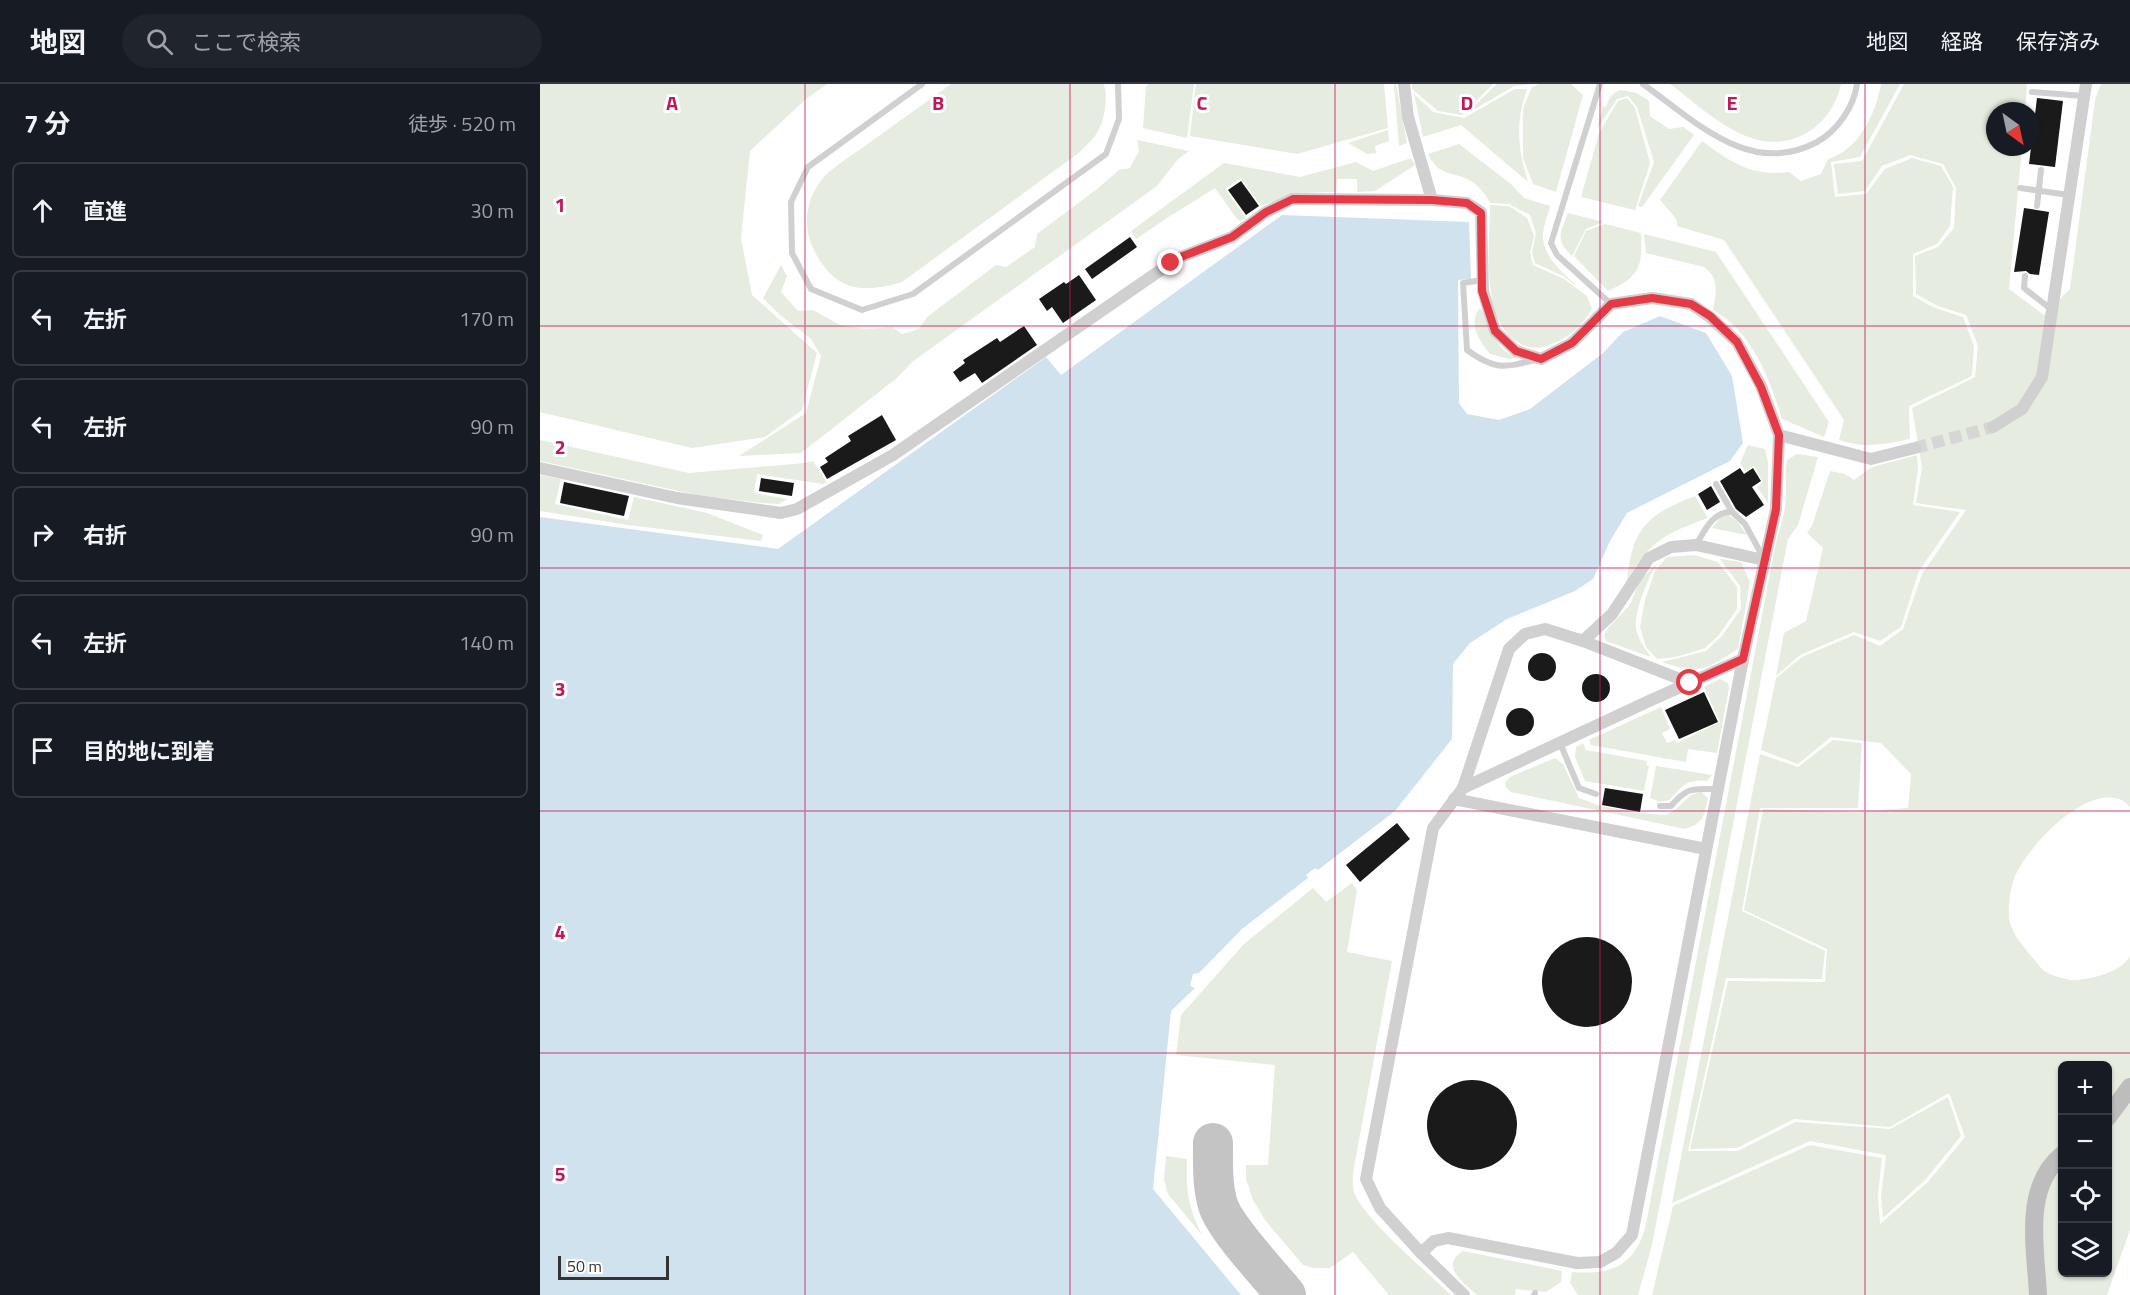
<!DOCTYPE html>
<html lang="ja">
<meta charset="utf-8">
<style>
:root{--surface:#171b24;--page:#20242c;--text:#f1f3f6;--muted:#9ea1a6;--line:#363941}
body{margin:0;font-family:"Titillium Web","Noto Sans JP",sans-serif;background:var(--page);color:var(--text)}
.controls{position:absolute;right:18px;bottom:18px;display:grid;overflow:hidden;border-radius:9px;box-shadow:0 2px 4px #0004}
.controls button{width:54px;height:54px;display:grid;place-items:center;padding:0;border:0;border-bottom:2px solid var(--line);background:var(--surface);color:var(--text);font:30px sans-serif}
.compass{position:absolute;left:1446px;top:18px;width:54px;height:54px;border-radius:50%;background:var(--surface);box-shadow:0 2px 4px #0004;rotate:147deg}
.scale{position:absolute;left:18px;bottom:15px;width:111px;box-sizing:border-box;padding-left:6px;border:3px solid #333;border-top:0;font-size:16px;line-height:21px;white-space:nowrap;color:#333;-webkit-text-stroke:4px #fff;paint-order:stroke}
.stop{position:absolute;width:18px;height:18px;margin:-14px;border:4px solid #e63946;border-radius:50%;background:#fff}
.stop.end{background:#e63946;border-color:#fff;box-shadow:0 2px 6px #0008}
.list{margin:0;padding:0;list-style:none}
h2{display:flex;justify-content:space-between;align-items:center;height:78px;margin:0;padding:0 24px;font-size:26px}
h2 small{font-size:20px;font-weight:400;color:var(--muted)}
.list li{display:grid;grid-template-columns:39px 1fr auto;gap:18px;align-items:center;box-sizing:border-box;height:96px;margin:0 12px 12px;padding:0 12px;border:2px solid var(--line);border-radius:9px}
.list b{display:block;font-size:22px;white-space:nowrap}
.list em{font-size:20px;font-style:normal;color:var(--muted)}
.icon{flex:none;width:33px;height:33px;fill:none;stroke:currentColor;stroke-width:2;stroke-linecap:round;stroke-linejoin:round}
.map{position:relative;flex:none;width:1590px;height:1211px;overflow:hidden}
header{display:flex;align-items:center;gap:36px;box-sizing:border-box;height:84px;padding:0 30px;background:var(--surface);border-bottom:2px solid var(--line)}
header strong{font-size:28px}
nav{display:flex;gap:33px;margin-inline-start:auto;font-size:21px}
.search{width:420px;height:54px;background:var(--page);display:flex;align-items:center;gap:15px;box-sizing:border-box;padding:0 21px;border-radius:33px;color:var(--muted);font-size:22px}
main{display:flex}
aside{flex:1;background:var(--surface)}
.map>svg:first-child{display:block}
.green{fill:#e6ecdf;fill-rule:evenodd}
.water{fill:#cfe2ee}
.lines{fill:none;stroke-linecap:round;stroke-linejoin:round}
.taxiway{stroke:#c4c4c4;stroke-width:40}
.building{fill:#1a1a1a}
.street-tunnel{stroke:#d6d6d6;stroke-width:12;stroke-dasharray:12 6;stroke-linecap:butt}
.lane{stroke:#d0d0d0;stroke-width:6}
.street{stroke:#d0d0d0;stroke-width:12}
.secondary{stroke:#bdbdbd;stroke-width:18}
.route{stroke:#e63946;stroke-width:8}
.grid{fill:none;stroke:#c2185b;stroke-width:1.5;stroke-opacity:0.55}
.grid-label{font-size:20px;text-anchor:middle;font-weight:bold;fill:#c2185b;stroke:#fff;stroke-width:6;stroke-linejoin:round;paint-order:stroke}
</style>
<header>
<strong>地図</strong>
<div class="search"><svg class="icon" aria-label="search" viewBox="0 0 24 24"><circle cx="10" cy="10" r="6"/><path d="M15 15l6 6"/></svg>ここで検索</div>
<nav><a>地図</a><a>経路</a><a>保存済み</a></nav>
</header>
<main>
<aside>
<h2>7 分<small>徒歩 · 520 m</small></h2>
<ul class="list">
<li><svg class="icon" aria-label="ahead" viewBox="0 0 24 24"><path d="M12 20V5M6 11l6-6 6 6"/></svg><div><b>直進</b></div><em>30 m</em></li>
<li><svg class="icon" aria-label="left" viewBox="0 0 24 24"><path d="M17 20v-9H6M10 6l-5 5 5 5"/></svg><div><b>左折</b></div><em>170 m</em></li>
<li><svg class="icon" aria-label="left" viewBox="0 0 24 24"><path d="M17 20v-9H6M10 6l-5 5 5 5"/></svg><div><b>左折</b></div><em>90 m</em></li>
<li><svg class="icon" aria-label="right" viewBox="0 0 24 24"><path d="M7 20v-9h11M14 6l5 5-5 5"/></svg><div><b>右折</b></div><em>90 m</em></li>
<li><svg class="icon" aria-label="left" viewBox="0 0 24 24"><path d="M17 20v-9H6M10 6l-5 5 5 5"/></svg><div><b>左折</b></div><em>140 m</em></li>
<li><svg class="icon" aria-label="arrive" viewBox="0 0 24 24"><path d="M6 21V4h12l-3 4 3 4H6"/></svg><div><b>目的地に到着</b></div></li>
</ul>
</aside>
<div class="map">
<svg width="1590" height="1211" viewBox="0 0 1590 1211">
<rect width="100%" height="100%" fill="#fff"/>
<g class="green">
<path d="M0,0H287L266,15L210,67L201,154L212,211L277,269L262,326L225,353L152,364L0,328Z"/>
<path d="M411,0H564C568,15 565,35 557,49C553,56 545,62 540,68L362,198C334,206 306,210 286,185C263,157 259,122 284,93C294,82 323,64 336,54C361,36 386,18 411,0Z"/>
<path d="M608,0H654L647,54L603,44L606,3Z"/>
<path d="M656,0H844L848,44L757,70L650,52Z"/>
<path d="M854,0H856L867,59L859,62Z"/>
<path d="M872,0H953L922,31L898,27L872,5Z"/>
<path d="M957,0H992L974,2L925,31Z"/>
<path d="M999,0H1031L1043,11L1016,108L993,100L983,74V25L992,3Z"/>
<path d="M1130,0H1301C1297,20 1285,38 1268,48C1216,79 1169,29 1130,0Z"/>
<path d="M1341,0H1360L1320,73L1291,78L1295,113L1326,110L1345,85L1372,74L1401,82L1413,103L1410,142L1397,160L1373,170V212L1395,224L1423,233L1434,262L1432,292L1369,322L1370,355C1345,360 1324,365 1299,356L1304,336L1184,156L1137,142V136L1120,116L1162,57C1191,78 1211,93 1249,88L1261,97L1281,90L1288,75C1319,66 1336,29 1341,0Z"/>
<path d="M1364,0H1487L1485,27H1455V63H1482L1469,205L1504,231L1530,205L1555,16L1561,0H1590V723C1587,720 1583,716 1579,715C1543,704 1491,760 1477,788C1470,800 1466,829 1471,842C1475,853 1484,863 1491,872C1495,876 1499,882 1503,886C1511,892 1528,897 1538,896C1555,894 1581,888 1590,872V1146L1567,1211H1112L1133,1122L1270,1061L1342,1074L1338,1111L1340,1140L1388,1098L1425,1053L1409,1009L1350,1043L1254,1035L1197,1064L1150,1065L1188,897L1285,898L1287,865L1204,826L1223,725L1316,728L1368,724L1371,690L1341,659L1291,653L1258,680L1221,666L1236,594L1262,573L1314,551L1340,562L1363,545L1382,490L1426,426L1376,419L1382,384L1372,324L1435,293L1438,262L1426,231L1398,222L1376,210L1375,172L1398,163L1414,144L1416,104L1403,80L1370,71L1342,82L1325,107L1298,110L1294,80L1322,77ZM1522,982H1568V1188H1522Z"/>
<path d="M975,5H987C975,39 978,65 988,98L921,41L883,53L874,10L893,28L924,34Z"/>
<path d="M1081,6L1097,9L1109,17L1110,32L1129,45L1143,43L1154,51L1102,123L1098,122L1114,78L1097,23L1088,12L1077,15L1057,45L1063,22L1066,23C1069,14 1071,9 1081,6Z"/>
<path d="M1087,14L1095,24L1110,79L1095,126L1041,113L1059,49L1078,17Z"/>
<path d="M848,46L849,57L835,62L836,69L827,70L808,59Z"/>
<path d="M597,56L649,67L638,75L617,102L372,278L357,294L261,369L199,372L266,329L281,272L271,255L240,231L223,214L241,181L247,192L241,208L258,227L273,226L300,241L326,245L352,243L362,250L379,245L387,233L456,181L466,183L495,163L497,150L557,105L579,86L590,84L599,67Z"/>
<path d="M919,60L972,101L984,114L1010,122C1008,132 1002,144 1003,155C1005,175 1025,191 1039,204L1023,192L995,179L992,168L996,149L990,131L969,120L950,119C945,110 940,103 931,97C914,87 898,93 888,70Z"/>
<path d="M871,74L875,81L835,107L817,108V95H797L796,108L757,109L721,122L701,94L685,105L706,134L700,137L697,135L675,104L630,132L596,155L591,147L684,79L760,93L816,78L833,87Z"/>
<path d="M950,121L969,122L987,134L994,152L990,169L993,181L1024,195L1047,212L1052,225C1041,244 1026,256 1006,262C996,266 984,263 976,257C940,234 950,159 950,121Z"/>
<path d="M1028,129L1063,138L1046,145L1032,172C1015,155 1020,150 1028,129Z"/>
<path d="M1065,140L1101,149C1103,183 1099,193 1068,207L1034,172L1046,147Z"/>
<path d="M1104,150L1176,168L1289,338L1284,353L1242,335C1233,304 1217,262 1192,240C1186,234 1179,230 1173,226C1176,209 1180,194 1164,183L1106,169Z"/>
<path d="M940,224C955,244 951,263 977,274L969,275L950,270C940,257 927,240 940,224Z"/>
<path d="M0,356L149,389L264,379L273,377L287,399L283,400L217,390L214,409L247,415L239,420L221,419L157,411L0,377Z"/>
<path d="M1208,361L1225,365L1228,379V419L1217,403L1223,398L1214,382L1205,387L1200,379Z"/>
<path d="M1257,370L1278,373L1258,441L1248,455L1112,1161L1098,1211H1038L1030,1199L1032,1188C1070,1191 1093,1183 1105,1145L1236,458C1241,443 1246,426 1246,410C1247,398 1244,388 1247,376Z"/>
<path d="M1377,371L1378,385L1373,421L1420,428L1379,487L1361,543L1340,557L1314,548L1260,571L1236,592L1244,549L1266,537L1283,464L1267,449L1272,442L1290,387L1305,390L1314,396L1332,383Z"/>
<path d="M0,391L21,395L15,420L88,436L94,413L167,429L223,451L221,457L88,441L0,427Z"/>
<path d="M1155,412L1168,434C1128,448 1108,458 1087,497C1092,445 1107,430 1155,412Z"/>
<path d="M1188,431L1197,437L1207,451L1172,444L1181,433Z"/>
<path d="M1154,471L1178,478L1197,503V525L1178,552L1165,564L1136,573L1117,575L1106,563L1100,543L1105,516L1115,487L1127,473Z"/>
<path d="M1180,475L1201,478L1210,498L1198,565C1164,586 1160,591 1122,578L1166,567L1181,553L1201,525L1200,502Z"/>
<path d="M1118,479C1109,490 1094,528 1096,543C1097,554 1105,565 1111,573L1066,557L1064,551L1068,544L1090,521L1100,496Z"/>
<path d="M1180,595L1188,599L1189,604L1177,669L1148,665L1146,678L1051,661L1049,656L1121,623L1130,645L1122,649L1127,659L1135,656L1137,659L1180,638L1164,603Z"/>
<path d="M1293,656L1322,659L1318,724H1220L1202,827L1285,867L1282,895L1186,894L1148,1067H1198L1255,1038L1350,1045L1408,1013L1421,1052L1385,1096L1343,1134L1341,1113L1346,1071L1270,1057L1132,1119L1220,670L1258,683Z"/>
<path d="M1043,659L1046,666L1107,677L1106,681L1109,682L1104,707L1045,697L1035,673L1036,663Z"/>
<path d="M1015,674L1023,680L1039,714L1060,722L1100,729L1126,731L1135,726L1151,711L1161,708L1168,714C1164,732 1164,739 1145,745L971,708L966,703L965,699L970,693Z"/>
<path d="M1116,682L1172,691L1167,697C1145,695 1143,702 1129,716L1120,718L1110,714Z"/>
<path d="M812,799L817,806L807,868L852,877L813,1089C813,1095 812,1102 814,1108C822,1133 889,1190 911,1211H849L813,1168L790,1184H774L763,1181L725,1136L713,1116L706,1095V1081H728L735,981L636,971L641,931L704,860L773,804L786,818Z"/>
<path d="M626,1072L647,1075C646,1107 648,1122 662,1151L628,1110L624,1095Z"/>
<path d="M923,1167L1022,1187L1021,1198L1006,1208L976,1205L975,1211H937C923,1198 899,1182 923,1167Z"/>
</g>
<path class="water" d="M742,131L929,138L931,195L918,196L919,319L927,330L959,336L990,325L1063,269L1083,248L1120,232L1166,249L1192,292L1203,359L1190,377L1087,429L1070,457L1053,495L1035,507L967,535L930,559L913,580L912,655L855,727L778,786L775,784L766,791L768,794L702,845L659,889L653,890L650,902L655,904L631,927L613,1105L701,1211H0V433L238,465L506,273L521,291Z"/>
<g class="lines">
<path class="taxiway" d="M673,1059C673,1079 672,1101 678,1121C685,1144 729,1190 746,1211"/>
</g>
<g class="building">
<path d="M1497,14L1523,17L1515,83L1489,80Z"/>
<path d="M701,97L719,122L706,131L688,106Z"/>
<path d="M1484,124L1509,128L1499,191L1490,190L1486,187L1474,188Z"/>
<path d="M590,153L597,163L552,195L545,185Z"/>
<path d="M539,191L556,216L523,239L512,223L507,227L499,215L524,198L526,200Z"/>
<path d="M484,242L497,261L442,299L435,289L420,298L413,288L425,279L423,276L457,254L460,258Z"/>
<path d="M342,331L356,356L287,395L280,383L288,378L285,374L311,357L308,352Z"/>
<path d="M1200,384L1204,390L1213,384L1221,397L1212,403L1224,421L1206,433L1196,425L1180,397Z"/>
<path d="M221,394L254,399L252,412L219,407Z"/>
<path d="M24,398L89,412L84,432L20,419Z"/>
<path d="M1171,402L1180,418L1167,426L1158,410Z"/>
<circle cx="1002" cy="583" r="14"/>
<circle cx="1056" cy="604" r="14"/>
<path d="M1164,608L1178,638L1139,655L1125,626Z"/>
<circle cx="980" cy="638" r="14"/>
<path d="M1065,704L1103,710L1100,728L1062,721Z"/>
<path d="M857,739L870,755L820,798L806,781Z"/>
<circle cx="1047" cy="898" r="45"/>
<circle cx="932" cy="1041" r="45"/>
</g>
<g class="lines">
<path class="street-tunnel" d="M1375,364L1453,343"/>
<g class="lane">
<path d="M382,0L268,83L251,118L252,169L271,205L322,226L373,210L566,70L579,35L578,0"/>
<path d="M1060,0L1011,159L1017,171L1071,220"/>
<path d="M1103,0C1155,37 1210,94 1277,58C1297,47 1314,23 1317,0"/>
<path d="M1492,8L1544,12"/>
<path d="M1480,104L1529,111"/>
<path d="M1497,122L1501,86"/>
<path d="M1485,192L1484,204L1512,226"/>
<path d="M942,196L923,199L927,266C955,286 963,284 995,276"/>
<path d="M1176,400L1192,428"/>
<path d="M1156,461C1165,446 1173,427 1192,428L1205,440L1224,475"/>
<path d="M1020,659L1039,704L1056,710"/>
<path d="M1120,722H1131C1148,702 1153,705 1178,705"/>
<path d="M994,1211L995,1209"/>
</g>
<g class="street">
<path d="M864,0L868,33L892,116"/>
<path d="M1453,343L1482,325L1502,293L1546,0"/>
<path d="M1239,351L1331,375L1375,364"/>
<path d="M0,384L137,414L241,429L257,425L353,371L638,174L692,153L726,128L752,115L892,116L927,119L941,128L943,207L955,247L976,267L1001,275L1032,259L1071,220L1112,214L1151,220L1170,233L1197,258L1221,302L1239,351L1236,425L1203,575L1092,1151L1076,1169L1060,1178L1037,1179L908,1154L894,1157L881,1169"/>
<path d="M1043,557L1072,530L1109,474L1131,463L1156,461L1224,476"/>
<path d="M923,704L1109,617L1203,575"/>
<path d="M914,715L1166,765"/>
<path d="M924,1211L881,1169L840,1124L826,1095L893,744L923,704L969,565L985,550L1005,545L1043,557L1150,599"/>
</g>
<g class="secondary">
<path d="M1568,1033L1590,1003"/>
<path d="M1498,1211C1496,1166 1482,1104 1522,1071"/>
</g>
</g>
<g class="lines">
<path class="route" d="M631,179L638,174L692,153L726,128L753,115L892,116L927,119L941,129L942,207L955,247L976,267L1001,275L1032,259L1071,220L1112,214L1151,220L1170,232L1197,258L1221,303L1239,351L1236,425L1203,575L1150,599"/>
</g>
<path class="grid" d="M265,0V1211M530,0V1211M795,0V1211M1060,0V1211M1325,0V1211M0,242H1590M0,484H1590M0,727H1590M0,969H1590"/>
<g class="grid-label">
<text x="132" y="26">A</text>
<text x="398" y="26">B</text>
<text x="662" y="26">C</text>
<text x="927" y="26">D</text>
<text x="1192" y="26">E</text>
<text x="20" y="128">1</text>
<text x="20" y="370">2</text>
<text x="20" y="612">3</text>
<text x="20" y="855">4</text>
<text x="20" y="1097">5</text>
</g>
</svg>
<div class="controls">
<button>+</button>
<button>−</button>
<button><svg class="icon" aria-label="locate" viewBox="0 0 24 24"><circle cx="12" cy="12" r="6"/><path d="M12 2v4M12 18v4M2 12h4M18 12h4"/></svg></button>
<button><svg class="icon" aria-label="layers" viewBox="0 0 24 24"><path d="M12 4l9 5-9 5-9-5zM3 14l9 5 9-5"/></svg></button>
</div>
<svg class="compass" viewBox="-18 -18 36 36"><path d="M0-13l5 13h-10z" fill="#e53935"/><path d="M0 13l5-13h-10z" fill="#9ea1a6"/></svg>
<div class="scale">50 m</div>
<div class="stop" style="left:1150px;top:599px"></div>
<div class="stop end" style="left:631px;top:179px"></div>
</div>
</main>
